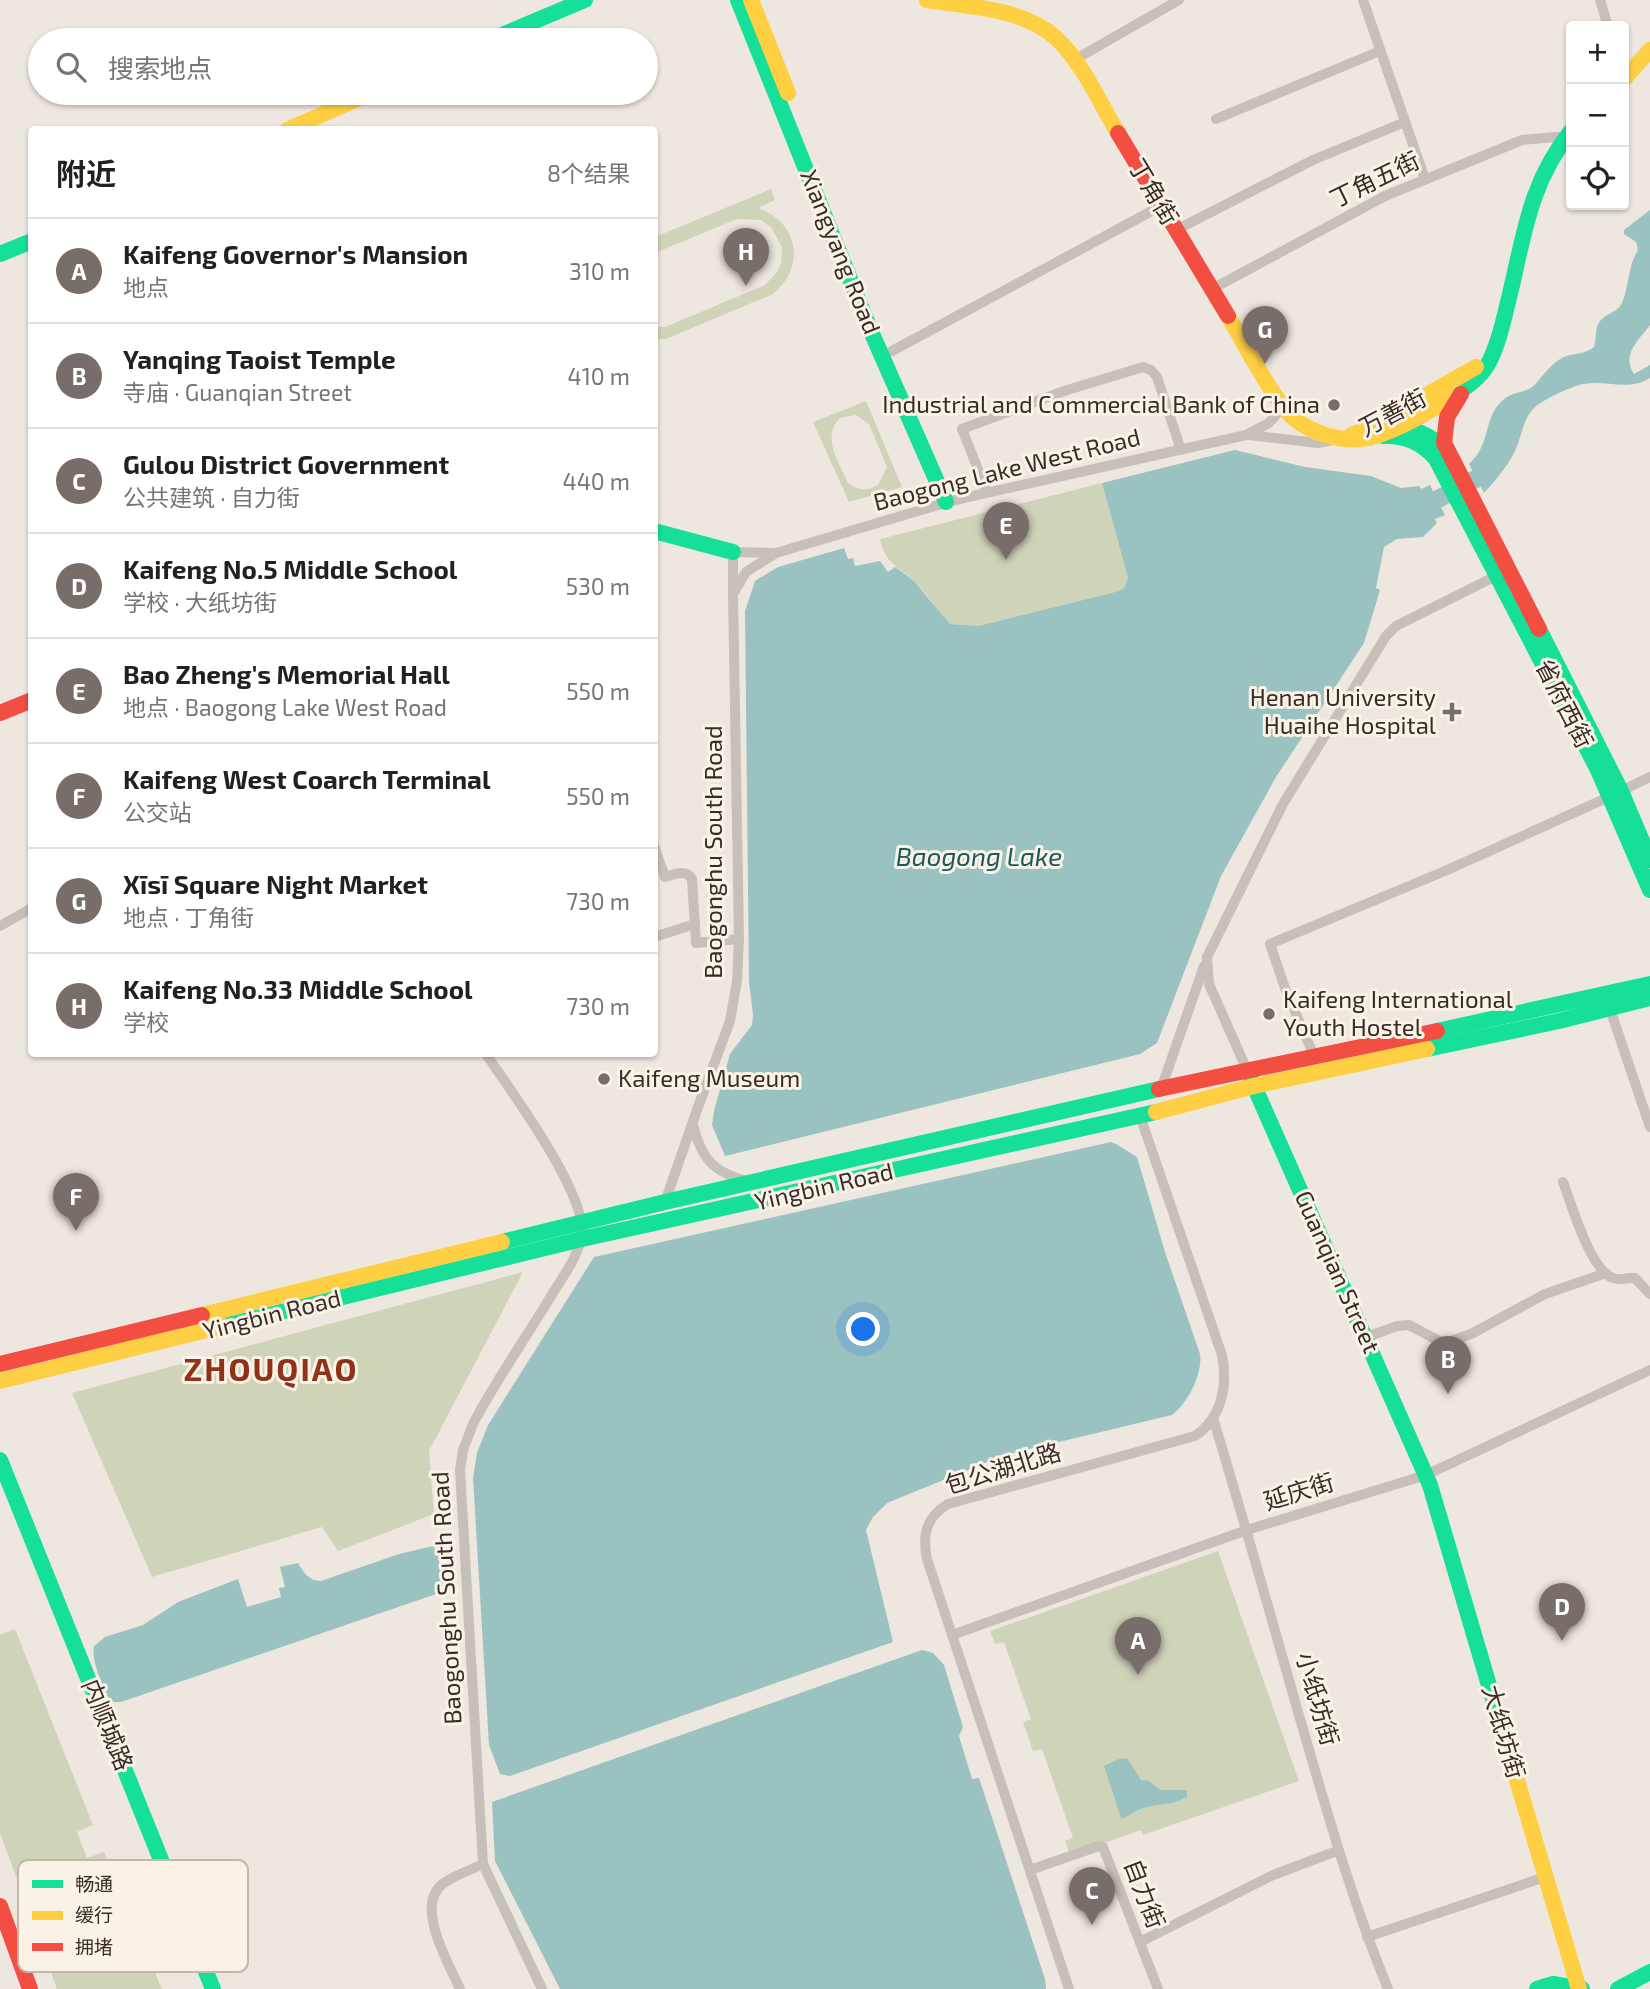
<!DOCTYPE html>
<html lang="zh">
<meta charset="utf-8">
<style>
:root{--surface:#fff;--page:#f2f2f2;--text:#202124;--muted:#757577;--line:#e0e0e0;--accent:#786d68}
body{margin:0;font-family:"Exo 2","Noto Sans SC",sans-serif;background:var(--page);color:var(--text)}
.controls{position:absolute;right:21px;top:21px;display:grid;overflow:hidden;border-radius:7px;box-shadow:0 2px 5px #0004}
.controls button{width:63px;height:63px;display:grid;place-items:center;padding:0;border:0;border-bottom:2px solid var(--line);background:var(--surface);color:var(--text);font:35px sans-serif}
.you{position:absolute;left:864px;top:1330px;width:24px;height:24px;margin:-18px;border:5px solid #fff;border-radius:50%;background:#1a73e8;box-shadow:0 0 0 10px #1a73e833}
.badge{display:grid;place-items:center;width:46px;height:46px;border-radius:50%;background:var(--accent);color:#fff;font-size:23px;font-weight:700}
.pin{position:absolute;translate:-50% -58px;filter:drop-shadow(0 2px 4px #0008)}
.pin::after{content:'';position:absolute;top:37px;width:24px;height:21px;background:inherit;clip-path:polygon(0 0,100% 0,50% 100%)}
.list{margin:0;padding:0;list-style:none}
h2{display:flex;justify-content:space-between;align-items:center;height:91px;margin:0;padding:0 28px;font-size:30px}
h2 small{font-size:23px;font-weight:400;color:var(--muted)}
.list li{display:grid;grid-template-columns:46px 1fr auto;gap:21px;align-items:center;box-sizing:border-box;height:105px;padding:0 28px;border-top:2px solid var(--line)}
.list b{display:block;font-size:26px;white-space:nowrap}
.list p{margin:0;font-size:23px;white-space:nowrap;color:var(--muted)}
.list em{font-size:23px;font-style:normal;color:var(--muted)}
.icon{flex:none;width:38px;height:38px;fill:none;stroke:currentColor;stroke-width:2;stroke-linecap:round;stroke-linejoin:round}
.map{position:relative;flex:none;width:1650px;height:1989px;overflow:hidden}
.search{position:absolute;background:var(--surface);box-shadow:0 2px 5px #0004;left:28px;top:28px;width:630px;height:77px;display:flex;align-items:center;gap:18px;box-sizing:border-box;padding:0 24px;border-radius:38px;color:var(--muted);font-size:26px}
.panel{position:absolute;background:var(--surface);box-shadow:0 2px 5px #0004;left:28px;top:126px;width:630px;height:931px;border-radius:7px}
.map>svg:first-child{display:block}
.green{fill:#cfd4b9;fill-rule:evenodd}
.water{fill:#9ac2c1}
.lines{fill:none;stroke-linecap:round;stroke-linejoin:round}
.river{stroke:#9ac2c1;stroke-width:18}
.street{stroke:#c7bfb9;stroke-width:10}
.fast{stroke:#16e098;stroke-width:16}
.slow{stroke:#ffcf43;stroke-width:16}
.jam{stroke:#f24e42;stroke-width:16}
.poi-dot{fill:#786d68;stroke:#fbf2e7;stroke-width:2.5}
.labels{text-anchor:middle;stroke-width:6;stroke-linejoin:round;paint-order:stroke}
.street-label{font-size:24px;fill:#382c27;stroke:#fbf2e7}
.poi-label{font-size:24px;fill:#382c27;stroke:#fbf2e7;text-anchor:end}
.water-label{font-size:26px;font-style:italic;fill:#185a5e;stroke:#fbf2e7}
.district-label{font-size:32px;font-weight:bold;letter-spacing:2px;fill:#8f3318;stroke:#fbf2e7}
.key{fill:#fbf2e7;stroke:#c0b7ad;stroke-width:2}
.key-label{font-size:19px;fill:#382c27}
</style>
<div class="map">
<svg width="1650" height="1989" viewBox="0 0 1650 1989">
<rect width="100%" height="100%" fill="#eee7e0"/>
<g class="green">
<path d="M771,189L775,200L758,208C798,222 807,266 773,294L666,339H655V327H665L765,285L778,271L781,263L782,247L771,227L761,220L737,219L655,253V237Z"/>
<path d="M866,401L902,487L849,502L813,422ZM856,415L869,424L887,467L878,485C868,491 858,491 848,483C839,462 821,437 840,418Z"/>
<path d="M1102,483L1128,578L1124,588L1119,591L978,626L950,624C938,610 927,594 914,581C897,566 885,563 880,539Z"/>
<path d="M523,1272L429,1451L434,1514L338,1551L322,1527L152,1577L72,1393Z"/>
<path d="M1218,1551L1299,1781L1143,1835L1141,1830L1070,1855L1065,1841L1073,1838L1042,1749L1033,1751L1023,1722L1031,1719L1004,1642L995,1644L990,1631Z"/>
<path d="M15,1629L93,1825L77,1832L87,1858L104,1852L162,1989H57L0,1833V1635Z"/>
</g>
<g class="water">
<path d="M1650,210V325C1639,340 1621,354 1634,374L1650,365V378C1627,393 1600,377 1576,386C1563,391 1543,399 1533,409C1524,419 1522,432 1518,444C1511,462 1497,479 1484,493L1469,464C1490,446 1484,419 1500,403C1510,392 1517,394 1529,389C1538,385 1548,364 1564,357C1574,353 1586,354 1594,347C1597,339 1594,327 1601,320C1607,313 1618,312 1622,303C1630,284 1627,268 1638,250L1636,242L1624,234V230Z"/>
<path d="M1235,450L1305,467L1371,476L1401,488L1419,486L1421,489L1430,485L1445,515L1435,519L1437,523L1423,537L1397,539L1384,547L1376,588L1380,590L1364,643L1276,777L1221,876L1157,1043L1140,1054L725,1156L712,1125L714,1111L730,1054L752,1025L753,1014L749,982L745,611L755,581L778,567L844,548L848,559L853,558L855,566L880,561L888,572L895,567L914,581L950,624L978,626L1119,591L1124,588L1128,578L1102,483Z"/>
<path d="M1111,1142L1116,1144L1137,1157L1165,1252L1200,1354C1203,1373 1188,1403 1172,1415L1005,1455L887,1503L873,1517L866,1530L893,1642L510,1776L500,1774L489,1745L473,1478L477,1453L488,1425L594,1257Z"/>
<path d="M433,1546L438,1548L443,1587L439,1593L121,1702H111C103,1687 91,1661 94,1646L105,1637L143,1625L178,1602L238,1579L247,1607L281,1597L279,1588L285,1587L280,1567L298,1563C303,1572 309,1581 321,1581L399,1554Z"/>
<path d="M922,1650L933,1653L944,1665L963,1727L959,1736L972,1779L979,1778L1045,1979L1046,1989H560L495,1861L492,1802Z"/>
<path d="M1127,1758L1141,1780L1149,1781L1160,1790H1187V1797C1166,1809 1148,1800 1125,1818H1121L1104,1766L1119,1759Z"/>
</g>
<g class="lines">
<path class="river" d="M1421,508L1489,472L1492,465"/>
<g class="street">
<path d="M1363,0L1425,179"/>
<path d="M1600,0L1608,26"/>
<path d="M1074,60L1179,0"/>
<path d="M1216,119L1380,51"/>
<path d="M1176,230L1313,160L1405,122"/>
<path d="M1212,289L1385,196L1522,140L1567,136"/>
<path d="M892,351L1161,206"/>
<path d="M1249,435L1318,443L1333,440"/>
<path d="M987,492L962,429L1064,391L1143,367L1151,370L1157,377L1181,450"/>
<path d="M733,590V552L776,553L955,500L1246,435L1269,423L1283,407"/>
<path d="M1621,791L1650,777"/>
<path d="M654,846L665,877C675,874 686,869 692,879L696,943L739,939"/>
<path d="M0,926L32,908"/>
<path d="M654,937L695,924"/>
<path d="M1610,1009L1650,1127"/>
<path d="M486,1054C509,1088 593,1201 581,1240C575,1262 559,1282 548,1301C523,1342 495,1382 473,1424L463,1450L460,1470L483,1864L542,1989"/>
<path d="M1315,1058L1286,991L1270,944L1445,871L1611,796"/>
<path d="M1247,1070L1209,984L1207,957L1283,804L1386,636L1396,626L1502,573"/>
<path d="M1161,1089L1204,966"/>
<path d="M693,1124C701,1159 714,1173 748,1181"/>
<path d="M1563,1182C1572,1205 1590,1270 1613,1278C1620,1281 1628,1277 1635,1278L1650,1294"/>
<path d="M665,1202L698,1107L730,1021L737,981L739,939L733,594L746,572L776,553"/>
<path d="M1367,1337L1397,1326L1409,1325L1441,1342H1449L1473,1333L1545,1294L1606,1273"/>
<path d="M1213,1418C1242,1514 1269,1609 1296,1705C1324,1801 1350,1896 1388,1989"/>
<path d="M952,1635L1247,1530L1426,1475L1650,1370"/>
<path d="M1030,1870L1099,1846L1103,1847L1158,1989"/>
<path d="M1367,1937L1545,1877"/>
<path d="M1140,1942L1273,1875L1337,1851"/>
<path d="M460,1989C449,1964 413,1904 444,1883C455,1875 471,1870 483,1864"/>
<path d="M1069,1989L927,1559C922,1535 926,1517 948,1504L1195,1436C1222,1418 1228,1385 1222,1355L1140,1116"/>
</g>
<g class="fast">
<path d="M738,0L870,329L946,502"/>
<path d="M490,40L585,0"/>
<path d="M0,254L32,241"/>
<path d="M1452,397C1465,388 1480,378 1488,364C1498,346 1503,322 1508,302C1524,238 1528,185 1571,131"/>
<path d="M1395,427C1417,428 1432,437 1448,451"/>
<path d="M1383,436C1405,435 1422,442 1436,459L1598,770L1650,890"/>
<path d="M654,531L733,552"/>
<path d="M1539,629L1621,791L1650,860"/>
<path d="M1437,1031L1650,984"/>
<path d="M1427,1049L1559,1021L1650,998"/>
<path d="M1251,1079L1430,1485L1508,1750"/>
<path d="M502,1242L665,1202L1159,1089"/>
<path d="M223,1326L582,1239L1156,1112"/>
<path d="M0,1460L213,1989"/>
<path d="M1537,1989L1553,1984L1582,1989"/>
<path d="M1618,1989L1650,1972"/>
</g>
<g class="slow">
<path d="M751,0L788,93"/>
<path d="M927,0C969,7 1023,8 1056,38C1083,63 1099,102 1118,133"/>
<path d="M1624,79L1650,50"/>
<path d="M287,130L371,93"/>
<path d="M1228,316C1246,346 1263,381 1284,408C1304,433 1345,446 1376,436C1403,427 1429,412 1452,397"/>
<path d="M1351,435L1367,429L1476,367"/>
<path d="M1156,1112L1254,1086L1427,1049"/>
<path d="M202,1315L502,1242"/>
<path d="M0,1381L223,1326"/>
<path d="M1508,1750L1579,1989"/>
</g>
<g class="jam">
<path d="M1118,133L1228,316"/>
<path d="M1461,394L1447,417L1444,443L1539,629"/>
<path d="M0,713L32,700"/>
<path d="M1159,1089L1437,1031"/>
<path d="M0,1364L202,1315"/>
<path d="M0,1906L30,1989"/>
</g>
</g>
<g class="poi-dot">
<circle cx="1334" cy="405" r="7"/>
<path d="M1448.5 701.5h7v7h7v7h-7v7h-7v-7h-7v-7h7z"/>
<circle cx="1269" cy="1014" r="7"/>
<circle cx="604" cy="1079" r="7"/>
</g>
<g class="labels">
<g class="street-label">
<text transform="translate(1375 180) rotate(-26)" y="8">丁角五街</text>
<text transform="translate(1153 192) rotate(59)" y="8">丁角街</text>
<text transform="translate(840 252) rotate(68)" y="8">Xiangyang Road</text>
<text transform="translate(1393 413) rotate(-28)" y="8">万善街</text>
<text transform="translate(1007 470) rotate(-14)" y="8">Baogong Lake West Road</text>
<text transform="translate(1564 704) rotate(63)" y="8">省府西街</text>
<text transform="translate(714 852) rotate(-90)" y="8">Baogonghu South Road</text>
<text transform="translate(824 1187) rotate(-13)" y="8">Yingbin Road</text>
<text transform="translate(1337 1272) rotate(66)" y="8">Guanqian Street</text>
<text transform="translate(272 1315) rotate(-14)" y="8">Yingbin Road</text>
<text transform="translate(1003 1469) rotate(-17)" y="8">包公湖北路</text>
<text transform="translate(1299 1492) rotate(-17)" y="8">延庆街</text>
<text transform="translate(447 1598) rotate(-93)" y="8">Baogonghu South Road</text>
<text transform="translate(1317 1699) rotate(74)" y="8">小纸坊街</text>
<text transform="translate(107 1725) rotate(68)" y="8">内顺城路</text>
<text transform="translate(1503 1732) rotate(74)" y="8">大纸坊街</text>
<text transform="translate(1144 1894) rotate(69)" y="8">自力街</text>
</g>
<g class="poi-label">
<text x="1320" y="413">Industrial and Commercial Bank of China</text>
<text x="1436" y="706">Henan University<tspan x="1436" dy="28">Huaihe Hospital</tspan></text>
<text x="1283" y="1008" text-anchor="start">Kaifeng International<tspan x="1283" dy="28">Youth Hostel</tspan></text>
<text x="618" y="1087" text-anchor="start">Kaifeng Museum</text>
</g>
<g class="water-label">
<text x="979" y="866">Baogong Lake</text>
</g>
<g class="district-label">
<text x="271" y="1381">ZHOUQIAO</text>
</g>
</g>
<rect x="18" y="1860" width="230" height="112" rx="10" class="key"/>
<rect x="32" y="1880" width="31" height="8" fill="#16e098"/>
<rect x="32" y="1911" width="31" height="9" fill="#ffcf43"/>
<rect x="32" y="1943" width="31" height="8" fill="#f24e42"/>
<g class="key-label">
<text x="75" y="1891">畅通</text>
<text x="75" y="1922">缓行</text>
<text x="75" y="1954">拥堵</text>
</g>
</svg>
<div class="controls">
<button>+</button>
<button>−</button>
<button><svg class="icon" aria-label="locate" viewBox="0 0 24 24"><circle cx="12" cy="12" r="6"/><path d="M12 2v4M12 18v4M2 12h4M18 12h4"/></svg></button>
</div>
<div class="you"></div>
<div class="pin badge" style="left:1138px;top:1675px">A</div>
<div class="pin badge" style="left:1448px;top:1394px">B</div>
<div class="pin badge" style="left:1092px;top:1925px">C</div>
<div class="pin badge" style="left:1562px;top:1641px">D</div>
<div class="pin badge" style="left:1006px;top:560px">E</div>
<div class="pin badge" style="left:76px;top:1231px">F</div>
<div class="pin badge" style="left:1265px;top:364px">G</div>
<div class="pin badge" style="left:746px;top:286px">H</div>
<div class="search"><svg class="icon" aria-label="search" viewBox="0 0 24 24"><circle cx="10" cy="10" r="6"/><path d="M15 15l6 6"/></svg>搜索地点</div>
<section class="panel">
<h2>附近<small>8个结果</small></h2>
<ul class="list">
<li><span class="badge">A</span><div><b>Kaifeng Governor's Mansion</b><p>地点</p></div><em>310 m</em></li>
<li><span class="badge">B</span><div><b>Yanqing Taoist Temple</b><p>寺庙 · Guanqian Street</p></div><em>410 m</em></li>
<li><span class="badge">C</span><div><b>Gulou District Government</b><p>公共建筑 · 自力街</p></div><em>440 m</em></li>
<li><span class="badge">D</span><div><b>Kaifeng No.5 Middle School</b><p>学校 · 大纸坊街</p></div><em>530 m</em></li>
<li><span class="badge">E</span><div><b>Bao Zheng's Memorial Hall</b><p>地点 · Baogong Lake West Road</p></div><em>550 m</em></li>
<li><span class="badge">F</span><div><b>Kaifeng West Coarch Terminal</b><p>公交站</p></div><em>550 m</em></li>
<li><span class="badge">G</span><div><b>Xīsī Square Night Market</b><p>地点 · 丁角街</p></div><em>730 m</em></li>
<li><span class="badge">H</span><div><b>Kaifeng No.33 Middle School</b><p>学校</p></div><em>730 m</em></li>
</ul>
</section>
</div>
